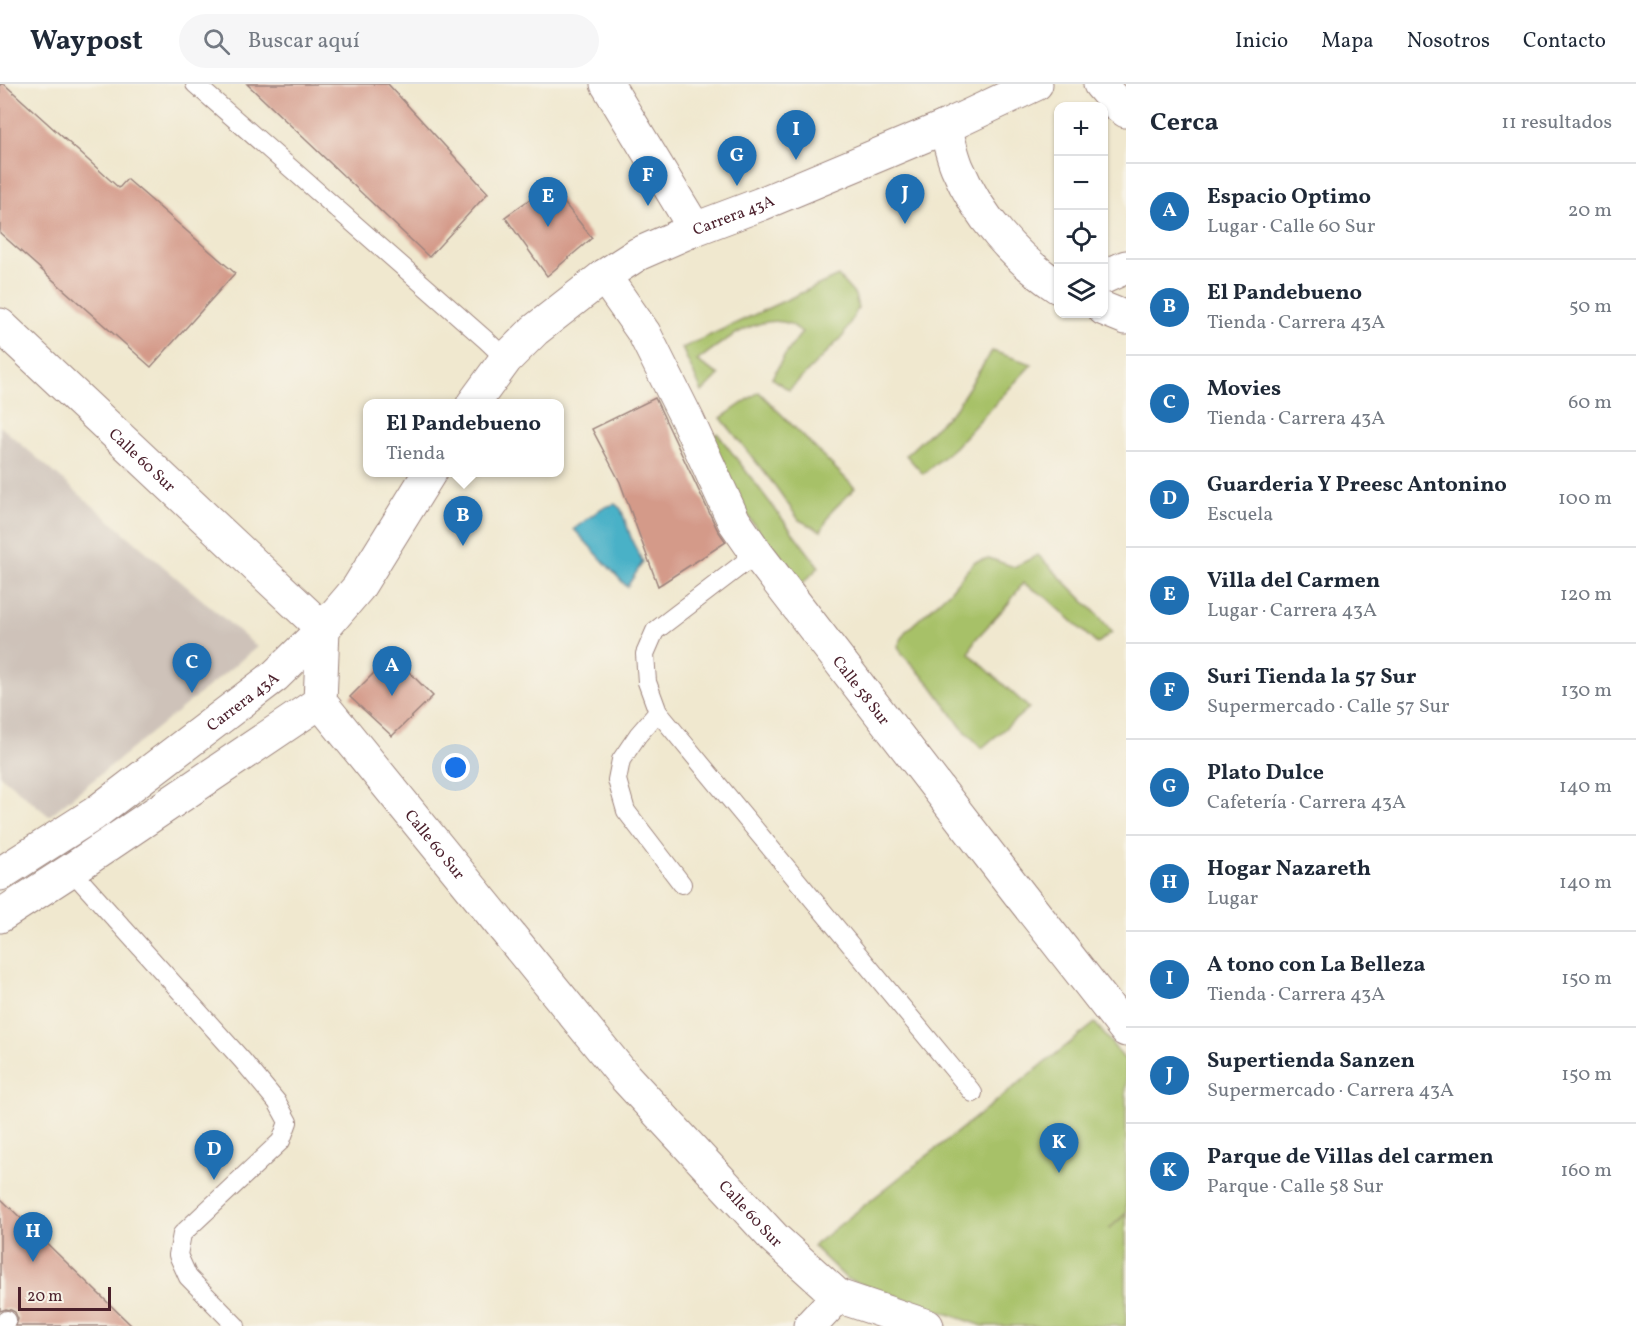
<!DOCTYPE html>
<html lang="es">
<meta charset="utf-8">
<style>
:root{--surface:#fff;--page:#f6f6f7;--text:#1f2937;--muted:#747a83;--line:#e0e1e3;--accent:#1f6fb2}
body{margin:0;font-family:Vollkorn,serif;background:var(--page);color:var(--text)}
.controls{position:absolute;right:18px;top:18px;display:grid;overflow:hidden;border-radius:12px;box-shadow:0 2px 4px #0004}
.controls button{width:54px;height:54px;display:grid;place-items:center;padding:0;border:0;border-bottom:2px solid var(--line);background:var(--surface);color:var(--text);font:30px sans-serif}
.scale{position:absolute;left:18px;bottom:15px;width:93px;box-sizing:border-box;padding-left:6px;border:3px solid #4a1f2b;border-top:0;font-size:16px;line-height:21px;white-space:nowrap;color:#4a1f2b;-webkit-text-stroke:4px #f7f3e8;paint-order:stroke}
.you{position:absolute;left:456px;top:684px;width:21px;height:21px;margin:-15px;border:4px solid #fff;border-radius:50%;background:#1a73e8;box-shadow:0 0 0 9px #1a73e833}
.badge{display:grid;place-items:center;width:39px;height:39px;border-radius:50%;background:var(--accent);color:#fff;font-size:20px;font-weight:700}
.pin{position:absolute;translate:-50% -50px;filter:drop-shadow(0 2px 3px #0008)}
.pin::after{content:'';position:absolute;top:32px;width:21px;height:18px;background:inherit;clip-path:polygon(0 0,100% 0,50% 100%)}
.popup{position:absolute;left:363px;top:315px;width:201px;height:78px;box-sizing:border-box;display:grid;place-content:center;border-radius:12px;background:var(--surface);filter:drop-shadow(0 2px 4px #0005);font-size:20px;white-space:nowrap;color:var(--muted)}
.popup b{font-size:22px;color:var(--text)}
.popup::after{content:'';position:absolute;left:50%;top:100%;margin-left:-12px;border:12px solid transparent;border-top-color:var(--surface)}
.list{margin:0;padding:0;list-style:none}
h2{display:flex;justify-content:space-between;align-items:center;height:78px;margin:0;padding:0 24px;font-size:26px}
h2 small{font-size:20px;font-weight:400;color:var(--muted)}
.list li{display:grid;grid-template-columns:39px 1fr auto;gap:18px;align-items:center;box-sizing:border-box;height:96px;padding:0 24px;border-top:2px solid var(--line)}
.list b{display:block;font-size:22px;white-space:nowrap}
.list p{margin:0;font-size:20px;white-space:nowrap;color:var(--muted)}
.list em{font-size:20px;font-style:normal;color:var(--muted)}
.icon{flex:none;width:33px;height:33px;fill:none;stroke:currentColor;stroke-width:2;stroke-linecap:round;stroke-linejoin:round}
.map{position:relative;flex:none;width:1126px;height:1242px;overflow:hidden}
header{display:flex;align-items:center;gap:36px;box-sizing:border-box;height:84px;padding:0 30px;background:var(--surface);border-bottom:2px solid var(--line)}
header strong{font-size:28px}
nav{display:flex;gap:33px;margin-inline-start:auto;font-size:21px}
.search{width:420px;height:54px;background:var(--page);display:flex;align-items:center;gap:15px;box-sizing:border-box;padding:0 21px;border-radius:33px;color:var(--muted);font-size:22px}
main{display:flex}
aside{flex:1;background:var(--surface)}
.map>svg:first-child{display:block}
.industrial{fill:#cec2b9}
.green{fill:#a7c167;stroke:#787049;stroke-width:1.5}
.water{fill:#49b1c7;stroke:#4a6879;stroke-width:1.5}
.building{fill:#d49a89}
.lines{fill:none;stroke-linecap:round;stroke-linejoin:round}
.lane-casing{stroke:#9d847d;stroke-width:20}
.street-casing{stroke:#9d847d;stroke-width:35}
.secondary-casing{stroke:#9d847d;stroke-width:35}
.lane{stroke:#fff;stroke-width:18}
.street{stroke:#fff;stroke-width:33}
.secondary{stroke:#fff;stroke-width:33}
.labels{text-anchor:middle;stroke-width:4.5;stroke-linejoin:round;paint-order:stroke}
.street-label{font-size:16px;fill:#4a1f2b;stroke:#f7f3e8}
</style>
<header>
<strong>Waypost</strong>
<div class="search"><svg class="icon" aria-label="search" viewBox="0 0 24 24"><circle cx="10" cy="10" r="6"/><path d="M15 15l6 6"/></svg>Buscar aquí</div>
<nav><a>Inicio</a><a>Mapa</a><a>Nosotros</a><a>Contacto</a></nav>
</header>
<main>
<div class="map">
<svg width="1126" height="1242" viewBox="0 0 1126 1242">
<rect width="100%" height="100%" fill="#f7f3e8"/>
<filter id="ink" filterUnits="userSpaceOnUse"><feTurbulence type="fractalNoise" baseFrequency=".0167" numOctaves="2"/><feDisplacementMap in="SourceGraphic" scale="12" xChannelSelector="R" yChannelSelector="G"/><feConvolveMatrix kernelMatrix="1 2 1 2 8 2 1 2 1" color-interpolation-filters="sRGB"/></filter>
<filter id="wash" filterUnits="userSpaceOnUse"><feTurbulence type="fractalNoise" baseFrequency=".008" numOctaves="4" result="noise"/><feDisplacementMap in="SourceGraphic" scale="24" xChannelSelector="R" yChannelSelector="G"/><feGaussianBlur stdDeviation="1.35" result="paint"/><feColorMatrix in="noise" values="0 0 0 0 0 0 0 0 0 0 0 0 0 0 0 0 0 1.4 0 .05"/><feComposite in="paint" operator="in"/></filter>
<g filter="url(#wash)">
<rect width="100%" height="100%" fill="#f0e8cf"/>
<path class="industrial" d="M0,342L257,563L49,732L0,691Z"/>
<g class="green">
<path d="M838,192L855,211L858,224L843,252L789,306L772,294L783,274L802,248C799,246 794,242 790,240C760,228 720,259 697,277L719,291L702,308L682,264Z"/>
<path d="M992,267L1032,280L955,363L923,390L906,371L955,325Z"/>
<path d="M759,308L855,404L832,427L821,447L799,436L776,403L721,334Z"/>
<path d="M717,349L819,483L802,500L773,468L717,388L706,359Z"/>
<path d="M1038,471L1097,530L1112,548L1097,560L1046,513L1023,499L1008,520L975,556L969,569L1029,624L982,664L961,643L931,601L902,570L898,562L905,548L950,507L974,478L989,474L1014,483Z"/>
<path d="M1095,939L1126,977V1129L1109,1145L1126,1130V1242H983L847,1195L813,1162Z"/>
</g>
<path class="water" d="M615,420L621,425L633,459L643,478L627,503L574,445L602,424Z"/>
<g id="blocks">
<g class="building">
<path d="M0,0H4L119,104L127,95L235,189L151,283L0,149Z"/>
<path d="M247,0H388L488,109L429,173Z"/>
<path d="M550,101L592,154L547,192L505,133Z"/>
<path d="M655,314L717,445L726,458L658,502L620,398L592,345Z"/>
<path d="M392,571L433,612L392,652L350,613Z"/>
<path d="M0,1114L132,1242H16L18,1235L15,1228L11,1226L6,1225L0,1227Z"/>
</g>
</g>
</g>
<g filter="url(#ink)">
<use href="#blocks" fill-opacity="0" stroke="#9d847d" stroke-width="1.5"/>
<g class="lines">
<defs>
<g id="lane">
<path d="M195,0L486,256L506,275"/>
<path d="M757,469L655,547L645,570L647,598L658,628L973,1009"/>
<path d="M658,628L638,651L621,676L617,696L626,727L682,800"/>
<path d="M71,786L242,976L277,1018L288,1038L281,1057L182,1150L178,1171L188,1193L236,1242"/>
<path d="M0,1242L7,1236"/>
</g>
<g id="street">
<path d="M607,0L695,145"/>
<path d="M1100,0L1118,21L1126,27"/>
<path d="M945,43C949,56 952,71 957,83C977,131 1016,175 1058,203"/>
<path id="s1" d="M604,192L644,249L688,337L734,437L757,470L1021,812L1126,946"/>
<path d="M1104,193L1126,183"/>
<path d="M1104,225L1126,234"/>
<path id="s2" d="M0,241L323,545"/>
<path id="s3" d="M320,618L625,993L774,1154L838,1212L927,1242"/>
<path d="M810,1242L838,1212"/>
</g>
<g id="secondary">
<path id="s4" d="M473,320L506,275L535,246L604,192L638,170L695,145L761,120L945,43L1036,0"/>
<path id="s5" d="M0,790L94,730L275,592L323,545L358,504L430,388"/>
<path d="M0,832L71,786L320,618L323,545"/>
</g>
</defs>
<use href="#lane" class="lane-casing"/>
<use href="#street" class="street-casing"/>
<use href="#secondary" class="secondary-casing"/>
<use href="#lane" class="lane"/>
<use href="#street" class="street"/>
<use href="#secondary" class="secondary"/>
</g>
</g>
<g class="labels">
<g class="street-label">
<text dy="6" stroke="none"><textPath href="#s4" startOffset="328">Carrera 43A</textPath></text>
<text dy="6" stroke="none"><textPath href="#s2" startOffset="196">Calle 60 Sur</textPath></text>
<text dy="6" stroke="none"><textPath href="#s1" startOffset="490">Calle 58 Sur</textPath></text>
<text dy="6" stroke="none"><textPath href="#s5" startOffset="298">Carrera 43A</textPath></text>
<text dy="6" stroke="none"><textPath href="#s3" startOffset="183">Calle 60 Sur</textPath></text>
<text dy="6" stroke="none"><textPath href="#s3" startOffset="669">Calle 60 Sur</textPath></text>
</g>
</g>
</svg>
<div class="controls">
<button>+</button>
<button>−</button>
<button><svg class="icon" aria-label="locate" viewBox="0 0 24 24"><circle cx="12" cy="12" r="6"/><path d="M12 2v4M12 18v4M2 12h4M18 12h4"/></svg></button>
<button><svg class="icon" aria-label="layers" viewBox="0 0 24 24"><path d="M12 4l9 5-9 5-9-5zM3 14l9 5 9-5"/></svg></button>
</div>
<div class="scale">20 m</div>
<div class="you"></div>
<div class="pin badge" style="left:392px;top:612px">A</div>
<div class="pin badge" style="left:463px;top:462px">B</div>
<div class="popup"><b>El Pandebueno</b>Tienda</div>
<div class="pin badge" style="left:192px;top:609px">C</div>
<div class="pin badge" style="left:214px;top:1096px">D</div>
<div class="pin badge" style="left:548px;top:143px">E</div>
<div class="pin badge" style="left:648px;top:122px">F</div>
<div class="pin badge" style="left:737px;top:102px">G</div>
<div class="pin badge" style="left:33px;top:1178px">H</div>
<div class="pin badge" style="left:796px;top:76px">I</div>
<div class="pin badge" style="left:905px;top:140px">J</div>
<div class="pin badge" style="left:1059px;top:1089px">K</div>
</div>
<aside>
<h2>Cerca<small>11 resultados</small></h2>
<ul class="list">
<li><span class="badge">A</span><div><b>Espacio Optimo</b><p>Lugar · Calle 60 Sur</p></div><em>20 m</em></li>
<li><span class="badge">B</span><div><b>El Pandebueno</b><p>Tienda · Carrera 43A</p></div><em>50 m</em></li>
<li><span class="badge">C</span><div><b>Movies</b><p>Tienda · Carrera 43A</p></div><em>60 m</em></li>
<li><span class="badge">D</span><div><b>Guarderia Y Preesc Antonino</b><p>Escuela</p></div><em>100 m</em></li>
<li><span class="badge">E</span><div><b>Villa del Carmen</b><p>Lugar · Carrera 43A</p></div><em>120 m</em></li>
<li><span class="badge">F</span><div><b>Suri Tienda la 57 Sur</b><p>Supermercado · Calle 57 Sur</p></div><em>130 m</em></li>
<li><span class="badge">G</span><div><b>Plato Dulce</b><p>Cafetería · Carrera 43A</p></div><em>140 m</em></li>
<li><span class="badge">H</span><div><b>Hogar Nazareth</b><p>Lugar</p></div><em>140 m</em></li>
<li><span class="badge">I</span><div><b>A tono con La Belleza</b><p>Tienda · Carrera 43A</p></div><em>150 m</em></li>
<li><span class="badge">J</span><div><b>Supertienda Sanzen</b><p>Supermercado · Carrera 43A</p></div><em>150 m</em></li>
<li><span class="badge">K</span><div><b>Parque de Villas del carmen</b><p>Parque · Calle 58 Sur</p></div><em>160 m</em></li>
</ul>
</aside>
</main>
